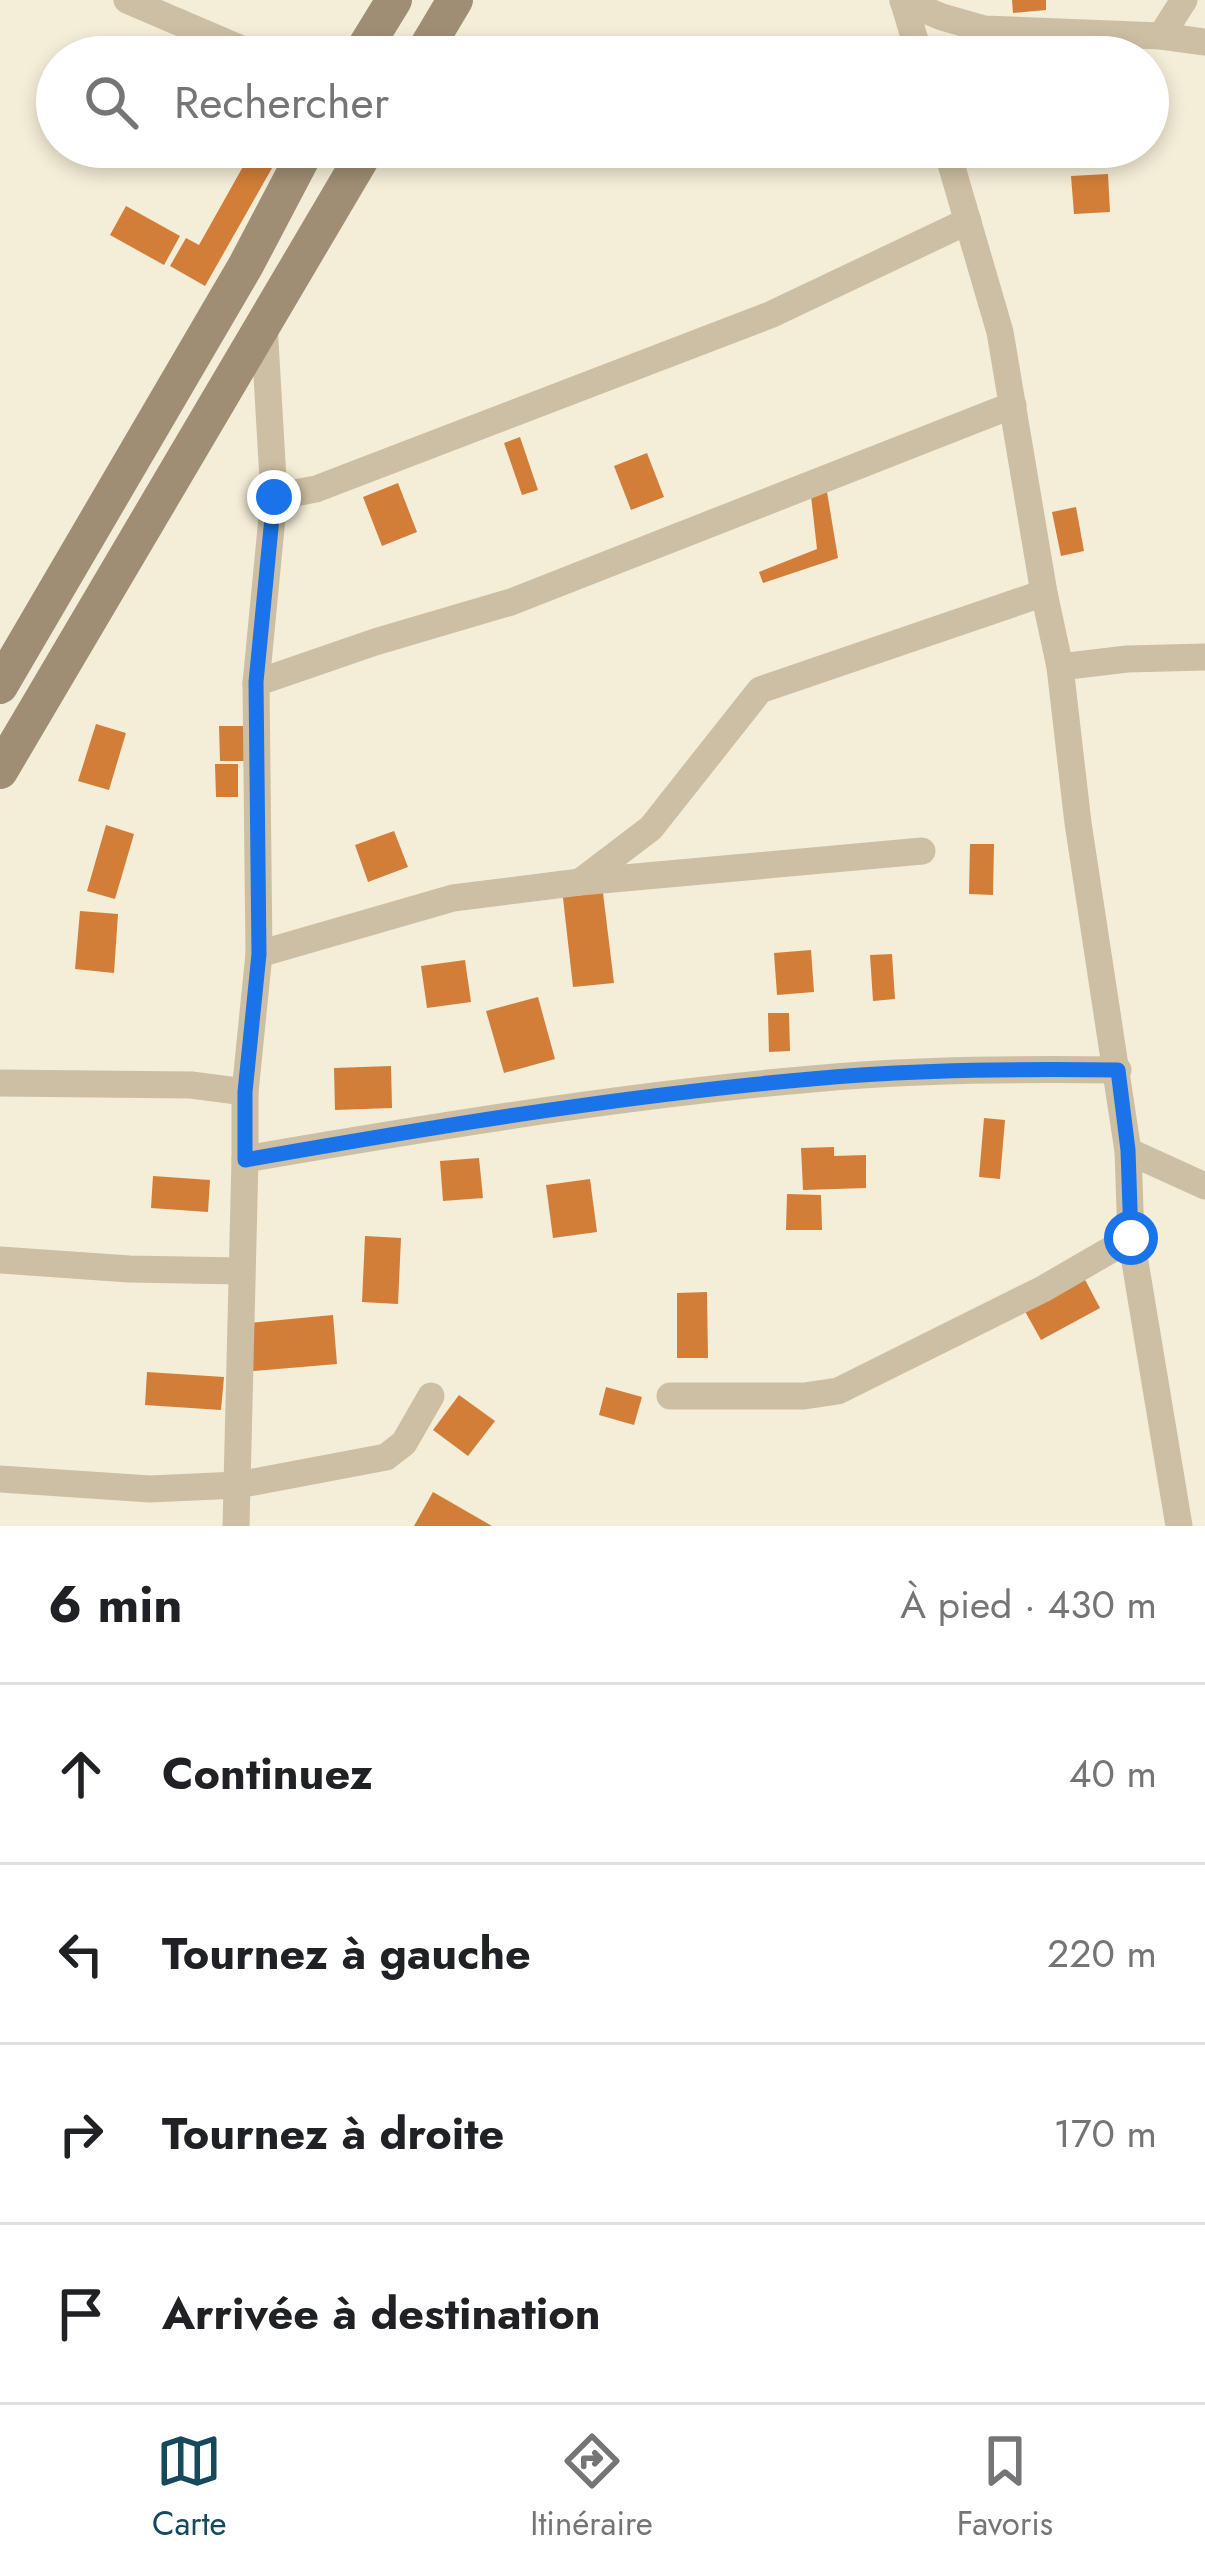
<!DOCTYPE html>
<html lang="fr">
<meta charset="utf-8">
<style>
:root{--surface:#fff;--page:#f2f2f2;--text:#202124;--muted:#757577;--line:#e0e0e0;--accent:#17495c}
body{margin:0;font-family:Jost,sans-serif;background:var(--page);color:var(--text)}
.stop{position:absolute;width:36px;height:36px;margin:-27px;border:9px solid #1a73e8;border-radius:50%;background:#fff}
.stop.end{background:#1a73e8;border-color:#fff;box-shadow:0 3px 12px #0008}
.list{margin:0;padding:0;list-style:none}
h2{display:flex;justify-content:space-between;align-items:center;height:156px;margin:0;padding:0 48px;font-size:51px}
h2 small{font-size:39px;font-weight:400;color:var(--muted)}
.list li{display:grid;grid-template-columns:78px 1fr auto;gap:36px;align-items:center;box-sizing:border-box;height:180px;padding:0 48px;border-top:3px solid var(--line)}
.list b{display:block;font-size:45px;white-space:nowrap}
.list em{font-size:39px;font-style:normal;color:var(--muted)}
.icon{flex:none;width:66px;height:66px;fill:none;stroke:currentColor;stroke-width:2;stroke-linecap:round;stroke-linejoin:round}
.map{position:relative;flex:none;width:1205px;height:1526px;overflow:hidden}
.search{position:absolute;background:var(--surface);box-shadow:0 6px 18px #0003;left:36px;right:36px;top:36px;height:132px;display:flex;align-items:center;gap:30px;box-sizing:border-box;padding:0 42px;border-radius:66px;color:var(--muted);font-size:45px}
.sheet{height:876px;background:var(--surface)}
nav{display:flex;justify-content:space-around;align-items:center;box-sizing:border-box;height:168px;border-top:3px solid var(--line);background:var(--surface);font-size:33px;color:var(--muted)}
nav a{display:grid;justify-items:center;gap:6px}
nav .on{color:var(--accent)}
.map>svg:first-child{display:block}
.building{fill:#d27e38}
.lines{fill:none;stroke-linecap:round;stroke-linejoin:round}
.street{stroke:#cdbfa3;stroke-width:27}
.secondary{stroke:#a08e74;stroke-width:36}
.route{stroke:#1a73e8;stroke-width:15}
</style>
<div class="map">
<svg width="1205" height="1526" viewBox="0 0 1205 1526">
<rect width="100%" height="100%" fill="#f4edd8"/>
<g class="building">
<path d="M1012,0H1046V10L1013,13Z"/>
<path d="M254,147H284L205,286L170,266L186,238L199,245Z"/>
<path d="M1108,174L1110,212L1074,214L1071,176Z"/>
<path d="M126,206L180,236L164,265L110,235Z"/>
<path d="M520,437L538,490L522,495L504,443Z"/>
<path d="M647,453L664,497L631,510L614,466Z"/>
<path d="M398,483L417,532L382,546L363,497Z"/>
<path d="M827,492L838,558L763,583L759,572L817,549L811,496Z"/>
<path d="M1076,507L1084,551L1061,556L1052,512Z"/>
<path d="M96,724L126,733L109,790L78,781Z"/>
<path d="M219,726H245V761H220Z"/>
<path d="M215,764H238V797H216Z"/>
<path d="M106,825L134,834L115,899L87,891Z"/>
<path d="M394,831L408,867L368,882L355,845Z"/>
<path d="M970,844H994L993,895L969,894Z"/>
<path d="M602,885L614,983L573,987L562,889Z"/>
<path d="M80,911L118,914L114,973L75,969Z"/>
<path d="M811,950L814,992L777,995L774,953Z"/>
<path d="M892,954L895,999L873,1001L870,955Z"/>
<path d="M465,960L471,1002L427,1008L421,966Z"/>
<path d="M538,997L555,1059L504,1073L486,1011Z"/>
<path d="M768,1013H789L790,1051L769,1052Z"/>
<path d="M391,1066L392,1108L335,1110L334,1068Z"/>
<path d="M984,1118L1005,1120L1000,1179L979,1177Z"/>
<path d="M834,1147V1156L866,1155V1188L803,1190L801,1148Z"/>
<path d="M479,1158L483,1198L443,1201L440,1161Z"/>
<path d="M153,1176L210,1180L208,1212L151,1208Z"/>
<path d="M590,1179L597,1232L553,1238L546,1185Z"/>
<path d="M787,1194L821,1195L822,1230H786Z"/>
<path d="M365,1236L401,1238L398,1304L362,1302Z"/>
<path d="M1082,1274L1100,1308L1041,1340L1022,1306Z"/>
<path d="M707,1292L708,1358H677V1293Z"/>
<path d="M333,1315L337,1364L253,1371L249,1323Z"/>
<path d="M147,1372L224,1377L221,1410L145,1405Z"/>
<path d="M606,1387L642,1397L634,1425L599,1415Z"/>
<path d="M459,1395L495,1421L468,1456L433,1430Z"/>
<path d="M433,1492L492,1526H414Z"/>
</g>
<g class="lines">
<g class="street">
<path d="M127,0L260,57"/>
<path d="M903,0L920,57"/>
<path d="M903,1L942,17L984,29L1161,36L1205,42"/>
<path d="M1161,36L1184,0"/>
<path d="M946,147L1000,332L1044,593L1060,667L1078,823L1128,1151L1131,1238L1179,1526"/>
<path d="M274,497L316,489L770,315L968,221"/>
<path d="M1060,667L1127,659L1205,657"/>
<path d="M256,683L375,642L511,602L1013,405"/>
<path d="M580,882L651,828L760,690L1044,593"/>
<path d="M259,954L453,898L580,882L922,851"/>
<path d="M0,1083L191,1085L245,1092"/>
<path d="M1128,1151L1205,1186"/>
<path d="M245,1159C449,1124 655,1090 862,1075C947,1069 1032,1069 1118,1070"/>
<path d="M0,1260L129,1269L241,1271"/>
<path d="M670,1396H804L838,1391L1043,1289L1131,1238"/>
<path d="M0,1479L150,1489L238,1485L386,1457L404,1443L431,1396"/>
<path d="M236,1526L245,1159V1092L259,954L256,683L274,497L264,324"/>
</g>
<g class="secondary">
<path d="M359,57L394,0"/>
<path d="M421,57L455,0"/>
<path d="M0,686L246,265L308,147"/>
<path d="M0,771L368,147"/>
</g>
</g>
<g class="lines">
<path class="route" d="M274,497L256,682L259,954L245,1092V1160C449,1124 655,1090 861,1075C947,1069 1032,1069 1118,1070L1128,1150L1131,1238"/>
</g>
</svg>
<div class="stop" style="left:1131px;top:1238px"></div>
<div class="stop end" style="left:274px;top:497px"></div>
<div class="search"><svg class="icon" aria-label="search" viewBox="0 0 24 24"><circle cx="10" cy="10" r="6"/><path d="M15 15l6 6"/></svg>Rechercher</div>
</div>
<section class="sheet">
<h2>6 min<small>À pied · 430 m</small></h2>
<ul class="list">
<li><svg class="icon" aria-label="ahead" viewBox="0 0 24 24"><path d="M12 20V5M6 11l6-6 6 6"/></svg><div><b>Continuez</b></div><em>40 m</em></li>
<li><svg class="icon" aria-label="left" viewBox="0 0 24 24"><path d="M17 20v-9H6M10 6l-5 5 5 5"/></svg><div><b>Tournez à gauche</b></div><em>220 m</em></li>
<li><svg class="icon" aria-label="right" viewBox="0 0 24 24"><path d="M7 20v-9h11M14 6l5 5-5 5"/></svg><div><b>Tournez à droite</b></div><em>170 m</em></li>
<li><svg class="icon" aria-label="arrive" viewBox="0 0 24 24"><path d="M6 21V4h12l-3 4 3 4H6"/></svg><div><b>Arrivée à destination</b></div></li>
</ul>
</section>
<nav>
<a class="on"><svg class="icon" aria-label="map" viewBox="0 0 24 24"><path d="M3 6l6-2 6 2 6-2v14l-6 2-6-2-6 2zM9 4v14M15 6v14"/></svg>Carte</a>
<a><svg class="icon" aria-label="directions" viewBox="0 0 24 24"><path d="M12 3l9 9-9 9-9-9zM9 14v-3h6M13 9l2 2-2 2"/></svg>Itinéraire</a>
<a><svg class="icon" aria-label="saved" viewBox="0 0 24 24"><path d="M7 4h10v16l-5-4-5 4z"/></svg>Favoris</a>
</nav>
